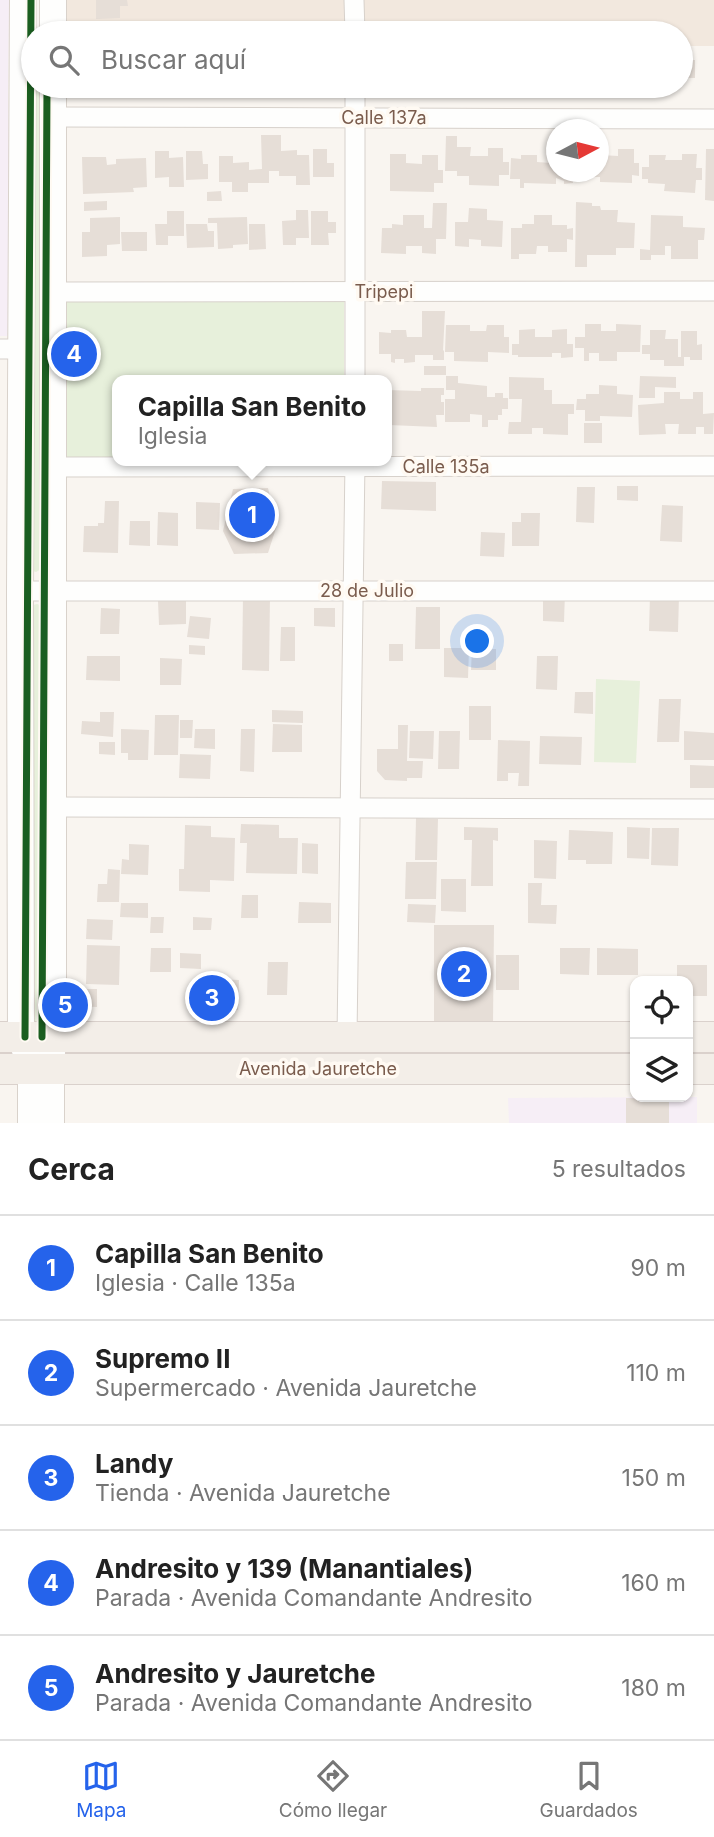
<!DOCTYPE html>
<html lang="es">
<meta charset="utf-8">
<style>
:root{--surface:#fff;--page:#f6f6f6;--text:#222;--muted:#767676;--line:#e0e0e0;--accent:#2563eb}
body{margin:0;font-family:Inter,sans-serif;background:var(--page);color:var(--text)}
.controls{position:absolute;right:21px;bottom:21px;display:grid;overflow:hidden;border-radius:14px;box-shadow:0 2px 5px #0004}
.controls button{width:63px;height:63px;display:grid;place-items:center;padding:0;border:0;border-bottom:2px solid var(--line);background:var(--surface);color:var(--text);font:35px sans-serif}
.compass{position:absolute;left:546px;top:119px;width:63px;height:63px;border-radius:50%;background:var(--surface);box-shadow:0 2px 5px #0004;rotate:83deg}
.you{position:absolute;left:478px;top:642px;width:24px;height:24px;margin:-18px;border:5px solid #fff;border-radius:50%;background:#1a73e8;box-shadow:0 0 0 10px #1a73e833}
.badge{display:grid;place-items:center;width:46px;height:46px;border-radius:50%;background:var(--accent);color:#fff;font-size:23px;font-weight:700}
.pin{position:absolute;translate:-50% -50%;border:4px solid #fff;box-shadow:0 2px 7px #0006}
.popup{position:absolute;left:112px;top:375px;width:280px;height:91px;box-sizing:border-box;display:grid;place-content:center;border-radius:14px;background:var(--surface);filter:drop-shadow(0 2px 5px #0005);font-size:23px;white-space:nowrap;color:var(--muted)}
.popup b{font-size:26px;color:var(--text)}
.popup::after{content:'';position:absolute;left:50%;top:100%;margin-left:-14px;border:14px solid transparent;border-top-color:var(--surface)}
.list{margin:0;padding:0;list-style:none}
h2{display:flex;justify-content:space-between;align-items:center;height:91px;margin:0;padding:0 28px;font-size:30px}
h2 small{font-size:23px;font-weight:400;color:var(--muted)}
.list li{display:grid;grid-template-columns:46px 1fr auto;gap:21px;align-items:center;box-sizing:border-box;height:105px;padding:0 28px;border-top:2px solid var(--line)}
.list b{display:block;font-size:26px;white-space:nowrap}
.list p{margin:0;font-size:23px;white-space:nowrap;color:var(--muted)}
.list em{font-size:23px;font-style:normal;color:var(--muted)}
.icon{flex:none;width:38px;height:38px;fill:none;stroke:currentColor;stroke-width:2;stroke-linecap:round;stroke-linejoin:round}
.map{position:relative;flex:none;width:714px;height:1123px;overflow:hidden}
.search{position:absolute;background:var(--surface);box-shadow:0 2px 5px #0004;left:21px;right:21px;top:21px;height:77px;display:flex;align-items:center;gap:18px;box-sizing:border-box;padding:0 24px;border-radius:38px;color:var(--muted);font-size:26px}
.sheet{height:616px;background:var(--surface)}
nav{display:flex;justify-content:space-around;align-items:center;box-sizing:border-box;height:98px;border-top:2px solid var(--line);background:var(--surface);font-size:19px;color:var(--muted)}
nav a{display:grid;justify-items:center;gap:4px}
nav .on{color:var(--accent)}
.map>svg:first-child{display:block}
.residential{fill:#f2e8de}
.education{fill:#f6eef6}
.green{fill:#e7f0db}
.building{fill:#e6ded7}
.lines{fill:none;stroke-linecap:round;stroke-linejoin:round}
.minor-casing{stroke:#d7d1cb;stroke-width:21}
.secondary-casing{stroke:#d9d2cb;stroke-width:28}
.primary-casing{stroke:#dad1cc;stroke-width:32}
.minor{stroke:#fefefd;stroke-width:19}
.secondary{stroke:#fefefd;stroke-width:26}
.primary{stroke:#f3eee8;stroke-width:30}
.cycleway-casing{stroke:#fffaf3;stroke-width:11}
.cycleway{stroke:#1b5e20;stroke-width:7}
.labels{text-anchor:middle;stroke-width:7;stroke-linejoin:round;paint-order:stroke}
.street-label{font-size:18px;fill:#7a5c4d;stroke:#fffaf3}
</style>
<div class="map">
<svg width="714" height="1123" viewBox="0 0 714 1123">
<rect width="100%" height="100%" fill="#f9f5f0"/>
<path class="residential" d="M47,0H714V46H681V33H141L47,31Z"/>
<g class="education">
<path d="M0,0H9L8,91L12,336H0Z"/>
<path d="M697,1097V1123H509L508,1098Z"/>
</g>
<g class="green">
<path d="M33,86H45L41,569L36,572L33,571Z"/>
<path d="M344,297V380H117V461L61,465L62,298Z"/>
<path d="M37,604L40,605L42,609L39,1021L38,1024L33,1029V605Z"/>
<path d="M596,679L640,681L636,763L594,762Z"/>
</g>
<g class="building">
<path d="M96,0H127L128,6H120V18L96,19Z"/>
<path d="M638,27L675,28L674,33H638Z"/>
<rect x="681" y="60" width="14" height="18"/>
<path d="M261,135H281V151L297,150V155H309L310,185H296V176H279V171H269V183H248V192H232V182H219V156H233V163L249,162V170L262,169Z"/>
<path d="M446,136H457V147H471L470,156H488V148H503V162H509V175H499V186L469,185V176H457V171H445Z"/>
<path d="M598,148H601V155L618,156V149H634V163H639V176L632,175V183L600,182V177H575V172H598Z"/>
<path d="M313,149H327V163H334V177H313Z"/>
<path d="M706,149H714V201L705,200Z"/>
<path d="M155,151H169V158L183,157L184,187H169V177L155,178Z"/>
<path d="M186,151H202L203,164H208V179L186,180Z"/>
<path d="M390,154H406V163L422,164V155H438V170H443V183H434V192L390,191Z"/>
<path d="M682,154H697L696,168H702V180H696L695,193L664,191L665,184L648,183V179H642V167H649V155H666L665,160H682Z"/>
<path d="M521,155H537V162L551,163V155H556V172H569V174H573V183L564,184V181L556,178V184L524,183V188H520V179H510L511,158L521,159Z"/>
<path d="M82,157H106L107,165L116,164V159L146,158L147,187L133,188L134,192L83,194Z"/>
<path d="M221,191L222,201H207V192Z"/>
<path d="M107,201V210L84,211V202Z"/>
<path d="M576,202L592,203V206H600L601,210H618L617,222L635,223L634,248H616V255H587V267H575Z"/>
<path d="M433,203H447L446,239H436V254L422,253V246H406V254L381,253L382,228H392V224L403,225V215H424V228H432Z"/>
<path d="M469,208L487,209V220L503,221L502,247L481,246V240L469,239V247L455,246V222H468Z"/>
<path d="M296,210H308L309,238H296V245H283L282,221L296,220Z"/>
<path d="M167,211H184V236H168V245H156L155,224H167Z"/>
<path d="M311,211H328V222H336V233H328L329,245H311Z"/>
<path d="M534,215H552V225H567V229L573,228V240L567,239V252H548V246H537L536,254H519V259H511V228H522V224H534Z"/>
<path d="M651,215L683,216V227L705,228L704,240H698V259H671V246H665V255H651V260H640V249L650,250Z"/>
<path d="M120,217V244L107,245V256L82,257V232H90V218Z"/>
<path d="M247,217L248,244L233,245V248L218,249L217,223H208V218Z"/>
<path d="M186,224H207L208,231H214V247L187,248Z"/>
<path d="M249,224H265L266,249L249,250Z"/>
<path d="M121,232H147V251H122Z"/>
<path d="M422,311H445L443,351L444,350V360H433V355H415V362L404,363V359H395V363L391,362V354H379V332L391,333V330H406L407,337H422Z"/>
<path d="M585,324H601V331H616V324L641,325L640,352H617V361H599V353H589V361H584V348H575V337H585Z"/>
<path d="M446,325H470V331H486L487,325H504V337H509V353L488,352V362L454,361V352H445Z"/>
<path d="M535,329V337H552V330L567,329V344H573V357L561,358V353H552V357H518V355H512V344H519V330Z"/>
<path d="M650,330H666L665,339H678V357H681V331H697V345L702,344V360H690V357H684V366H664V360H650V354H642V345H650Z"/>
<rect x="424" y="366" width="22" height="9"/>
<path d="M446,376H458V383L487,386V397H495V393H503V398H508V409H502V415H498V420H488V427H482V415L470,414V422H445V399H455V390H446Z"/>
<path d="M640,376L676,377V388L655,387V398H639Z"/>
<path d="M509,377L544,378V390H552V404H574V414H568V435L543,434V428H532V434H508L509,422H521L522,399H509Z"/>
<path d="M599,385L617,386V394L633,395L632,417L600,416V421H585V410H576L577,399H586V394H599Z"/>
<path d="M421,388H444V395H441V402H444V415H436L437,427L389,425V415H387V390L421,391Z"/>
<path d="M664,392H680V399H693V392H703V414L714,413L713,434H704V427H696V434H678L679,424H665L666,434L639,435L638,405L664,403Z"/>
<rect x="584" y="423" width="18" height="20"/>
<path d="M382,481L436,482V511L381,509Z"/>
<path d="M617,486H638V501L617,500Z"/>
<path d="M577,487H595L594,523L576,522Z"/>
<path d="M268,488L277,525L268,553L234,554L223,531L233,489Z"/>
<path d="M105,501H119L118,553L83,552L84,526H98V523H104Z"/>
<path d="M196,502L220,503L219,530L196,529Z"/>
<path d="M662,505L683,506L682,542L660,541Z"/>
<path d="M158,512L178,513V546L157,545Z"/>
<path d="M521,513H540L539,546H512V522H521Z"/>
<path d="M130,521H150V546L129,545Z"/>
<path d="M481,532L505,533L504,557L480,556Z"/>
<path d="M543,591L565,592L564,622L543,621Z"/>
<path d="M650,595L679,596L678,632L649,631Z"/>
<path d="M243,596H270L269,671L242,670Z"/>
<path d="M158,601H186V624L159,625Z"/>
<path d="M416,607H440V649H415Z"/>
<path d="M101,608L120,609L119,634H100Z"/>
<path d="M314,608H335V627L314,626Z"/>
<path d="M190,616L211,618L209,639L187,637Z"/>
<path d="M281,627H295V661H280Z"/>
<rect x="389" y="644" width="14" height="17"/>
<path d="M189,645L205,646V655L189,654Z"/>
<path d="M444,648H469L468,678L444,677Z"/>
<path d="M472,649H496V670H471Z"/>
<path d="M87,656H120V681L86,680Z"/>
<path d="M537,656H558L557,690L536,689Z"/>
<path d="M160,658L182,659L181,685H160Z"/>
<path d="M575,692H593V714L574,713Z"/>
<path d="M659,699H681L679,742H657Z"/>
<rect x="469" y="706" width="22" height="34"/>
<path d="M272,710L303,711V723L272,722Z"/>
<path d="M100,712H114L113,737L81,734L82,721L100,722Z"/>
<path d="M155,715H179L178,755H154Z"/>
<path d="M180,720H193L192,738H180Z"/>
<path d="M273,724L302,725V752H272Z"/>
<path d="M398,725H408L407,761H423L422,778H407V781L385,780L377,771V749H398Z"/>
<path d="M121,729L149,730L148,760H128V753H121Z"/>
<path d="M195,729H215V749L194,748Z"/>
<path d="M241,729H255L254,772L240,771Z"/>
<path d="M410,731H434L433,759L409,758Z"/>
<path d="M439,731H460L459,769H438Z"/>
<path d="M684,731L714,733V760H684Z"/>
<path d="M540,736L582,737L581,765L539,764Z"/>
<path d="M498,740L530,741L529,786H518L519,773H508V781H497Z"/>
<path d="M99,742H115V755L99,754Z"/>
<path d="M180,754L211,755L210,779L179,778Z"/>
<path d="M690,765L714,766V788H690Z"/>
<path d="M416,818L438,819L437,860H415Z"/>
<path d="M241,824L279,825V838H298L297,874L246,873L247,843H240Z"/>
<path d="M185,825L211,826V837L235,838L234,881L210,880V892L179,891V869H184Z"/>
<path d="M464,827L498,828V841L493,840V886H471L472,840H464Z"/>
<path d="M627,827L650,828L649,859L627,858Z"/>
<path d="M652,828H679L678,866L651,865Z"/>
<path d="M569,830L613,832L612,864H586V860H568Z"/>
<path d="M534,840L557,841L556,879L534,878Z"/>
<path d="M302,843L318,844V874L302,873Z"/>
<path d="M129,844L149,845L148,875L121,874L122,859L129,860Z"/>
<path d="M406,862H437L436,899H405Z"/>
<path d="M108,869L120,870L119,902H97L98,884H107Z"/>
<path d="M441,879H466V912L441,911Z"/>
<path d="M528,883H542L541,905H557L556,924L528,923Z"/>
<path d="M242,895H258V918H241Z"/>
<path d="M299,902L331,903V923H298Z"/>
<path d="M121,903H148V918L120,917Z"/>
<path d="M408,904L436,905L435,923L407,922Z"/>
<path d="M151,917H164L163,933H150Z"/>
<path d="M193,917L212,918L211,930H193Z"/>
<path d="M87,919L113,920L112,940L86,939Z"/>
<path d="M434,925H494L493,1024L434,1023Z"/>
<path d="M87,945L120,946L119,985L86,984Z"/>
<path d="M151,948H171V972H150Z"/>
<path d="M560,948H590L589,975L560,974Z"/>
<path d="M597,948L638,949V975H597Z"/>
<path d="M180,953L201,954V969L180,968Z"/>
<rect x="496" y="955" width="23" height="35"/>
<path d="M268,962H288L287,995H267Z"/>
<path d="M677,965H707V996H688V981H677Z"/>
<path d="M213,979L239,980L238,1010H212Z"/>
<path d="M76,989H97V1007L76,1006Z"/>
<path d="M626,1098L669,1099V1123H626Z"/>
</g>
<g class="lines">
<defs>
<g id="minor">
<path d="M354,0L355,33"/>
<path d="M355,86V380"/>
<path d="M53,117L714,119"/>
<path d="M53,292L714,291"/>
<path d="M0,349H21"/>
<path d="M53,467L714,466"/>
<path d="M20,591H714"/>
<path d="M54,807L714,809"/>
<path d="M347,1037L355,461"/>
</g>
<g id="secondary">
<path d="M23,0L20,591L21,1037L31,1070V1123"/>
<path d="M53,33V0"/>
<path d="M51,1123V1069L53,1037V86"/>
</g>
<g id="primary">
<path d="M0,1037H635"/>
<path d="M688,1037H714"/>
<path d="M0,1069H635"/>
<path d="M688,1069H714"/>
</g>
</defs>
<use href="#minor" class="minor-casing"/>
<use href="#secondary" class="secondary-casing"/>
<use href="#primary" class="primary-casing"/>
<use href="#minor" class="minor"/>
<use href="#secondary" class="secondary"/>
<use href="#primary" class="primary"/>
<defs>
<g id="cycleway">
<path d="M25,1037L31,0"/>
<path d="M42,1037L47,86"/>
</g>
</defs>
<use href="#cycleway" class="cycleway-casing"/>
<use href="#cycleway" class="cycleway"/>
</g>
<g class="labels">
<g class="street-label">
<text x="384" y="124">Calle 137a</text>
<text x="384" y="298">Tripepi</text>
<text x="446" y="473">Calle 135a</text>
<text x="367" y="597">28 de Julio</text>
<text x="318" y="1075">Avenida Jauretche</text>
</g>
</g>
</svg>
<div class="controls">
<button><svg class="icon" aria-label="locate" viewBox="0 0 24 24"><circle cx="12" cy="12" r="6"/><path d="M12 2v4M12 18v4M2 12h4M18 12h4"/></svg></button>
<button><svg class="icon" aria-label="layers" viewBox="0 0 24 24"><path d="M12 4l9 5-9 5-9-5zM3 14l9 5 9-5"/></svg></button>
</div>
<svg class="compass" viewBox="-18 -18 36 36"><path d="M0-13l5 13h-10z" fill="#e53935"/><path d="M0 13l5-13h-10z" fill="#767676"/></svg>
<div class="you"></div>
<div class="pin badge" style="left:252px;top:515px">1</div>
<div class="popup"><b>Capilla San Benito</b>Iglesia</div>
<div class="pin badge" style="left:464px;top:974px">2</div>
<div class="pin badge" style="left:212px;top:998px">3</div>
<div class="pin badge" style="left:74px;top:354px">4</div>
<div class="pin badge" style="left:65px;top:1005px">5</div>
<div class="search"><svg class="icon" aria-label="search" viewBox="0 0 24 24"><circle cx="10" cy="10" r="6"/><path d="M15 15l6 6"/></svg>Buscar aquí</div>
</div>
<section class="sheet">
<h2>Cerca<small>5 resultados</small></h2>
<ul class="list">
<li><span class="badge">1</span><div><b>Capilla San Benito</b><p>Iglesia · Calle 135a</p></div><em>90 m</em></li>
<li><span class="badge">2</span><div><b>Supremo II</b><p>Supermercado · Avenida Jauretche</p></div><em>110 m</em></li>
<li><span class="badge">3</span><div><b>Landy</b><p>Tienda · Avenida Jauretche</p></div><em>150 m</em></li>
<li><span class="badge">4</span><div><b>Andresito y 139 (Manantiales)</b><p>Parada · Avenida Comandante Andresito</p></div><em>160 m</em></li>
<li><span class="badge">5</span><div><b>Andresito y Jauretche</b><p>Parada · Avenida Comandante Andresito</p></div><em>180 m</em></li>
</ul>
</section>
<nav>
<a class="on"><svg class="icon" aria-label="map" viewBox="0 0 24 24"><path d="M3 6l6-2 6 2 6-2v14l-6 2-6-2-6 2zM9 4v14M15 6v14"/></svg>Mapa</a>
<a><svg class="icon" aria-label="directions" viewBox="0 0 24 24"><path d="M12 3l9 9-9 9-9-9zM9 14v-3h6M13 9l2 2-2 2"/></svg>Cómo llegar</a>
<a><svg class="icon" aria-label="saved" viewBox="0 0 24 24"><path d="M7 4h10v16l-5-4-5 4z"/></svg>Guardados</a>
</nav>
